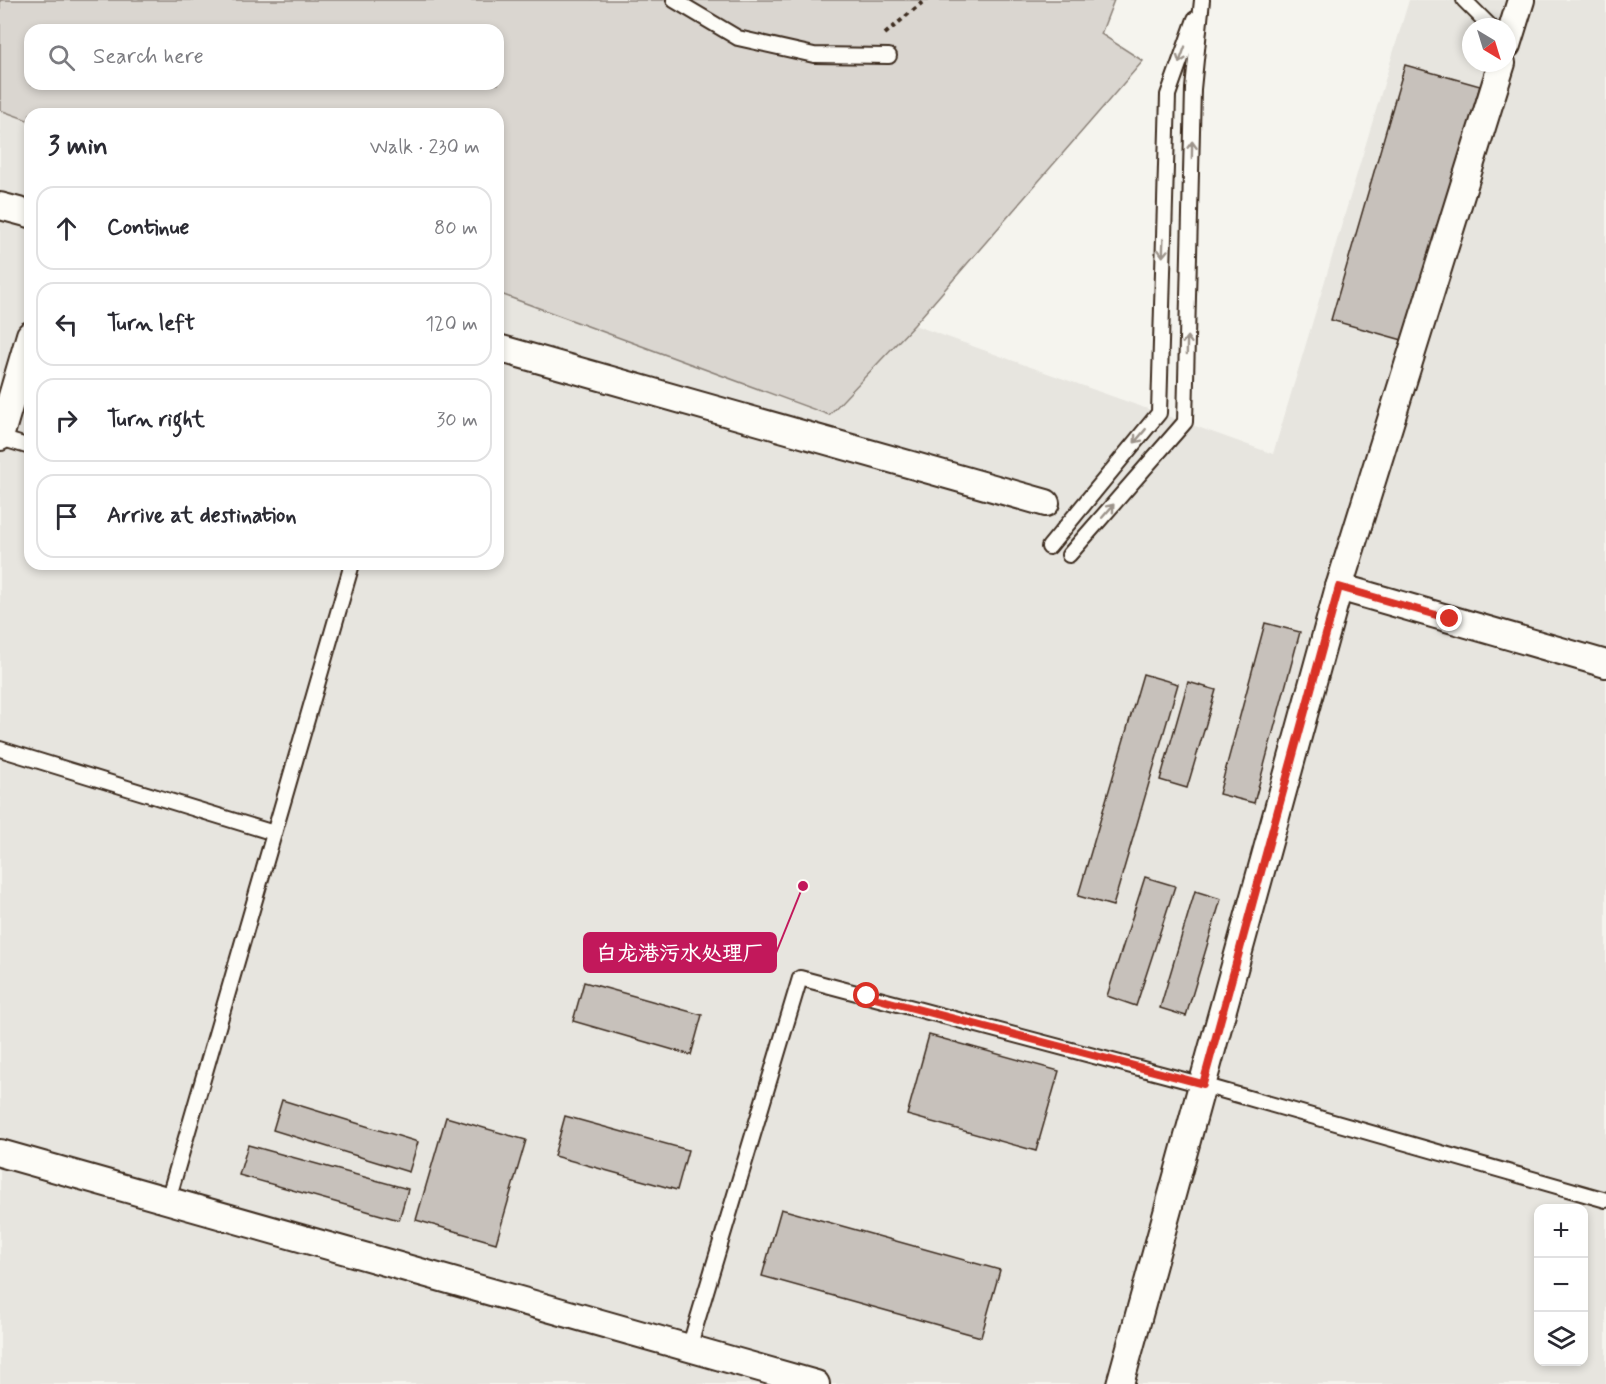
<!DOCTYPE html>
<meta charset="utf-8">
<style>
:root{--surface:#fff;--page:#f7f7f7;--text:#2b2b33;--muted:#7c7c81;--line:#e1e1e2}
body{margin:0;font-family:Mynerve,"LXGW WenKai TC",sans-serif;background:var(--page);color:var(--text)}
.controls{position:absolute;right:18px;bottom:18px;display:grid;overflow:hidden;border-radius:12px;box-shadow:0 3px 9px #0003}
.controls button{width:54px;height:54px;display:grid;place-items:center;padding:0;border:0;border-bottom:2px solid var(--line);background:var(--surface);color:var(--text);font:30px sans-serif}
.compass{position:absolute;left:1462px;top:18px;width:54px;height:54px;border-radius:50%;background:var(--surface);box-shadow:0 3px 9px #0003;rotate:142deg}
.stop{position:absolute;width:18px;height:18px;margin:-14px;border:4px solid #d93025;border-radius:50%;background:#fff}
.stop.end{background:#d93025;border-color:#fff;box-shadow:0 2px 6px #0008}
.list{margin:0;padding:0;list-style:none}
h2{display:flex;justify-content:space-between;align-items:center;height:78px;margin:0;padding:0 24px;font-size:26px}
h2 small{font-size:20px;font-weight:400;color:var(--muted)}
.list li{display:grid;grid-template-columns:39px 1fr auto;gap:18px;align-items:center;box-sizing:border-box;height:84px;margin:0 12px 12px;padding:0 12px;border:2px solid var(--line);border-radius:18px}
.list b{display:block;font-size:22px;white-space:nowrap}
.list em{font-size:20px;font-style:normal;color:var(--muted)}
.icon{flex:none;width:33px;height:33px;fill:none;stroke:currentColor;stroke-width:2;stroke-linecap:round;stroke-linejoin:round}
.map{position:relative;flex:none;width:1606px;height:1384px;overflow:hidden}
.search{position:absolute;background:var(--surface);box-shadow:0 3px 9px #0003;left:24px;top:24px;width:480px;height:66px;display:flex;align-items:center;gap:15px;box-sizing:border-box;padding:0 21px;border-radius:18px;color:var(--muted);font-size:22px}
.panel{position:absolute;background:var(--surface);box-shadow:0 3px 9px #0003;left:24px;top:108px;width:480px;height:462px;border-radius:18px}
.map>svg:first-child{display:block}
.built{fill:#e7e5df;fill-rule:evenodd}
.green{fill:#dad6d0;stroke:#8a8077;stroke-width:1.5;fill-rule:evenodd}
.building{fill:#c7c1bb;stroke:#3b2a1e;stroke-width:1.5}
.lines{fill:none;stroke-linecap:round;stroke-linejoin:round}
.lane-casing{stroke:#3b2a1e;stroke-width:18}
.street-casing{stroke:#3b2a1e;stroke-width:30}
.path{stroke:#3b2a1e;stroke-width:4;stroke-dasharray:4.5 4.5;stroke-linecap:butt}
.lane{stroke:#fdfcf7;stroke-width:14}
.street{stroke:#fdfcf7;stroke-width:26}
.oneway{stroke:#9c938a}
.route{stroke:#d93025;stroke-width:8}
.leader{fill:none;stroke:#c2185b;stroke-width:2}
.callout-dot{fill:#c2185b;stroke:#fdfcf7;stroke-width:2}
.callout{fill:#c2185b;stroke:#c2185b;stroke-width:2}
.callout-label{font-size:21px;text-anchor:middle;font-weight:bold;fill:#fff}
</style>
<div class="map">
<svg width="1606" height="1384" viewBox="0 0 1606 1384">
<rect width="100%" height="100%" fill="#f5f4ee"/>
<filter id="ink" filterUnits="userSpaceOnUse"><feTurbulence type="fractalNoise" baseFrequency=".0167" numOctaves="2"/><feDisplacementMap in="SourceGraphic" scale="12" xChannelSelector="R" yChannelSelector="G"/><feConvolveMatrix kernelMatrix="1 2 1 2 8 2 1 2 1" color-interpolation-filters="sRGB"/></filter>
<g filter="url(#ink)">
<path class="built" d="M1409,0H1606V1384H0V110L30,121V564H498V293L829,415L914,325L1273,454ZM1471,27H1507V63H1471ZM1538,1208H1584V1362H1538Z"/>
<path class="green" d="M0,0H1114L1101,34L1143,61L914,325L829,415L498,293V114H30V121L0,110ZM30,30H498V84H30Z"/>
<g class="building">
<path d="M1405,65L1480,86L1406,341L1331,320Z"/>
<path d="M1265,623L1300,632L1254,803L1219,794Z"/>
<path d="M1143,674L1178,684L1113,906L1078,896Z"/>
<path d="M1188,682L1216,690L1187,788L1160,780Z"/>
<path d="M1145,877L1175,886L1136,1006L1107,996Z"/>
<path d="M1195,891L1221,899L1186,1016L1160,1008Z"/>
<path d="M584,982L702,1015L691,1055L573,1021Z"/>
<path d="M929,1035L1059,1071L1036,1151L907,1115Z"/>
<path d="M282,1100L418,1142L409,1172L273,1130Z"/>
<path d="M565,1116L688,1150L677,1190L554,1156Z"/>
<path d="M446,1117L526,1140L496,1243L416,1220Z"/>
<path d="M248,1145L408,1189L399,1220L239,1175Z"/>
<path d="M781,1209L1000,1270L981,1337L762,1276Z"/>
</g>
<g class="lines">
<defs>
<g id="lane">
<path d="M674,0L738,38L814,55L889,56"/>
<path d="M1464,0L1491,27"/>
<path d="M0,438L30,447"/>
<path d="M1049,547L1159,413L1168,95L1195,19"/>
<path d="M1069,555L1185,422L1193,89L1202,0"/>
<path d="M0,749L274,833"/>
<path d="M168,1200L352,564"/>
<path d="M689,1348L800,978L1203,1085L1606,1200"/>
</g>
<g id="street">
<path d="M1507,45L1521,0"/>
<path d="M0,206L30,214"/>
<path d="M498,348L1046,503"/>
<path d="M0,437L30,335"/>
<path d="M1339,587L1606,664"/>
<path d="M0,1153L816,1384"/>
<path d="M1120,1384L1339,587L1502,63"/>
</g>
</defs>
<use href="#lane" class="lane-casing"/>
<use href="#street" class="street-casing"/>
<path class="path" d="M885,34L925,0"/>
<use href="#lane" class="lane"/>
<use href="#street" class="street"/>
</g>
<defs><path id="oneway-shaft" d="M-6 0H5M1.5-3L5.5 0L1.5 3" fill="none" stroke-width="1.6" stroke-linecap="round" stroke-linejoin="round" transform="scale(1.5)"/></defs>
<g class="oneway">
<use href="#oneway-shaft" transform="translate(1182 55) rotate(110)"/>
<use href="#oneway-shaft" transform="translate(1192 150) rotate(-89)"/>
<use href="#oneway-shaft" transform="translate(1163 248) rotate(92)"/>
<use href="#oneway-shaft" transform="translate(1187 345) rotate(-89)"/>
<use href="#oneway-shaft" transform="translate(1140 436) rotate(130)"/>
<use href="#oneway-shaft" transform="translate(1108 511) rotate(-49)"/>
</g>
</g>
<g class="lines" filter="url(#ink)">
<path class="route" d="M867,996L1203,1084L1339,587L1450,619"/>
</g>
<path class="leader" d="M803 886L776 953"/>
<circle class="callout-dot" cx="803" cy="886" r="6"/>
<rect class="callout" x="584" y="933" width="192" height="39" rx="6"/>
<g class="callout-label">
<text x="680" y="960">白龙港污水处理厂</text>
</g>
</svg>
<div class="controls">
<button>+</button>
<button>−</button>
<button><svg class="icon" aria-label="layers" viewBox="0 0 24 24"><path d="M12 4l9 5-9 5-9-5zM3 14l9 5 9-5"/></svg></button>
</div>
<svg class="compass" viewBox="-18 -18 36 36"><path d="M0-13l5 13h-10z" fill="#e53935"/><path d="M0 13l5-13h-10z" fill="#7c7c81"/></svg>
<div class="stop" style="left:867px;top:996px"></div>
<div class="stop end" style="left:1450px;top:619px"></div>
<div class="search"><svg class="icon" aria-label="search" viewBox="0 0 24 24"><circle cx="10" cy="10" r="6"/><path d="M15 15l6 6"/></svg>Search here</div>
<section class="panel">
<h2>3 min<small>Walk · 230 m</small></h2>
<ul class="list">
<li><svg class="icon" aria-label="ahead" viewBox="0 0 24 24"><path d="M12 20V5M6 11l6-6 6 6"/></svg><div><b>Continue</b></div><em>80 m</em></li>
<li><svg class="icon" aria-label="left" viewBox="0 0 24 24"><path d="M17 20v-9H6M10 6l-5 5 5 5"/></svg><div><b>Turn left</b></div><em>120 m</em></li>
<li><svg class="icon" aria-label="right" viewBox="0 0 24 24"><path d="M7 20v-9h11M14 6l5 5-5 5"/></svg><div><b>Turn right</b></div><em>30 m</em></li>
<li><svg class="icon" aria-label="arrive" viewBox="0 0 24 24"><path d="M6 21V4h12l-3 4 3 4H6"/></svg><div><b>Arrive at destination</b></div></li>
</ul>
</section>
</div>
